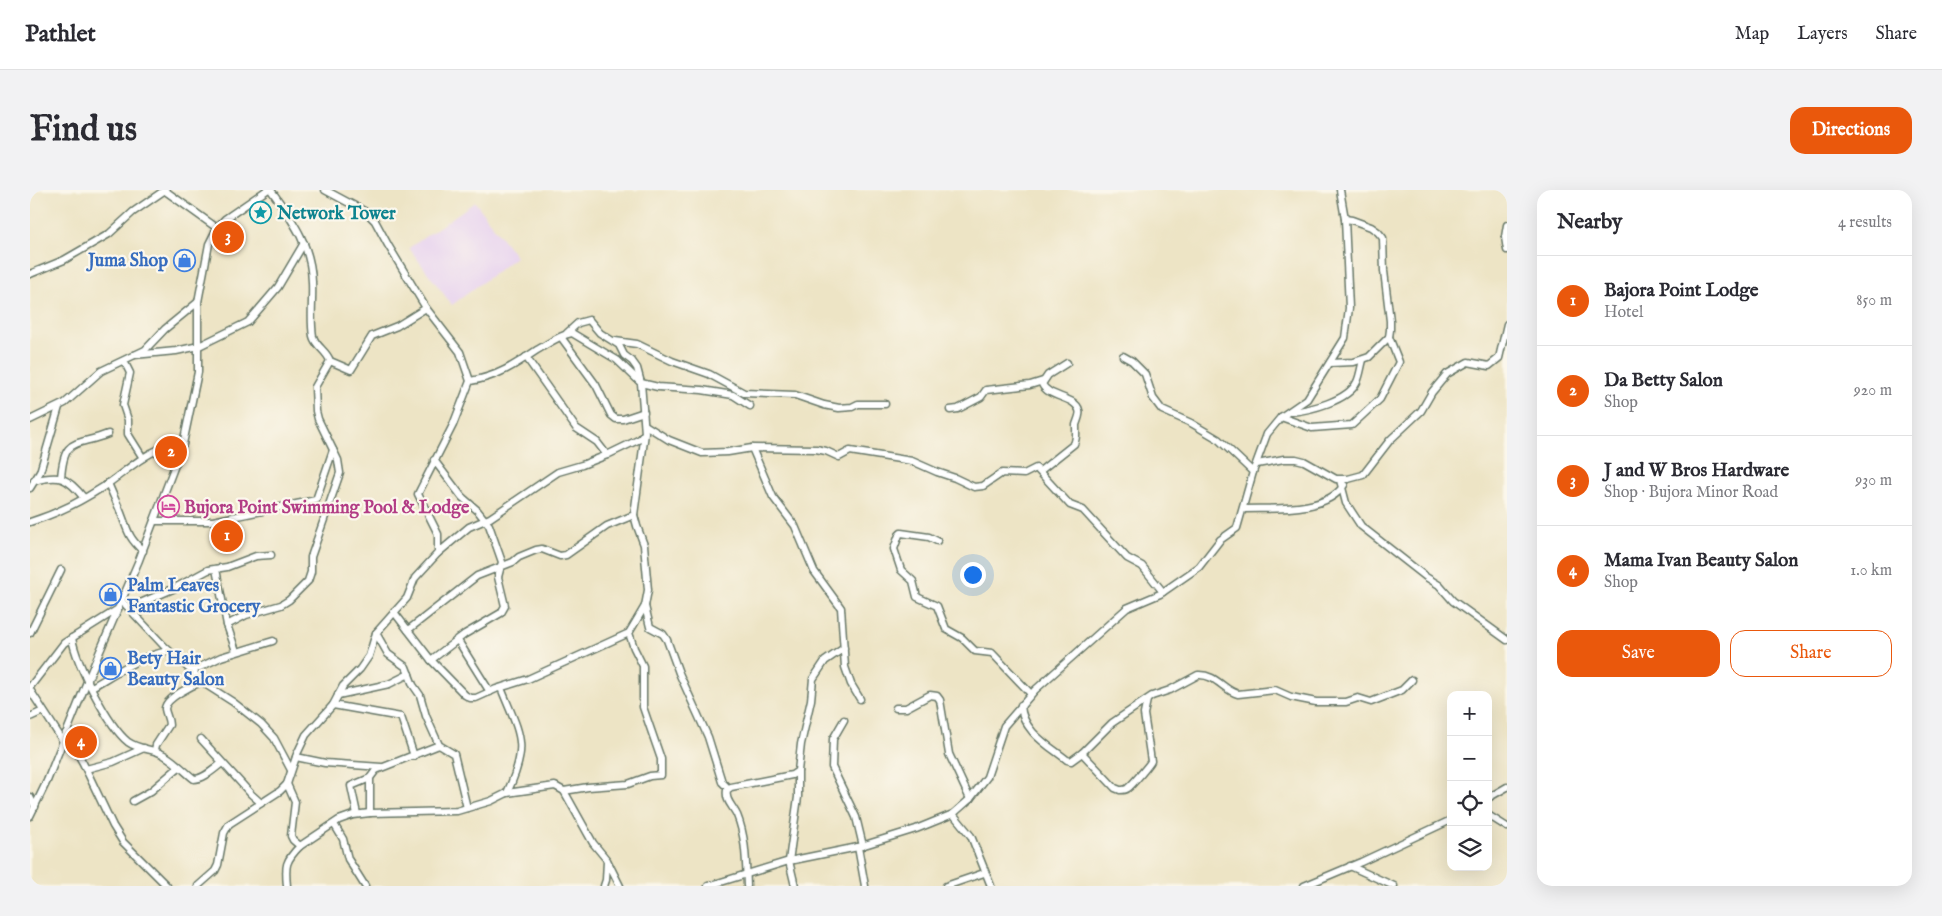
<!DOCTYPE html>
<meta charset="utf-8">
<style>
:root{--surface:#fff;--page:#f2f2f3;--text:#2b2b33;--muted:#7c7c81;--line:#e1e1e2;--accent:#ea580c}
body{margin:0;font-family:"IM FELL English",serif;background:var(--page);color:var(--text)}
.controls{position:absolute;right:15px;bottom:15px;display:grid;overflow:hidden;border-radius:10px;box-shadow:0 5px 20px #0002}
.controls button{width:45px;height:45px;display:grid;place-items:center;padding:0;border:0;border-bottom:1px solid var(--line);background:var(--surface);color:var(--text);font:25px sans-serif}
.you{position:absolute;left:942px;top:384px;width:18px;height:18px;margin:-12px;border:4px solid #fff;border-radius:50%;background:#1a73e8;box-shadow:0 0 0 8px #1a73e833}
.badge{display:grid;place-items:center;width:32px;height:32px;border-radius:50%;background:var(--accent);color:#fff;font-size:16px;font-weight:700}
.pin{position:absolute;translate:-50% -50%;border:2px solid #fff;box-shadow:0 1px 5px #0006}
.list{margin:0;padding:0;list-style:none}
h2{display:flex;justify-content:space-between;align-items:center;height:65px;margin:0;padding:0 20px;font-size:21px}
h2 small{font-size:16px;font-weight:400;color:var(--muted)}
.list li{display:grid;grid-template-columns:32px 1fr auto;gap:15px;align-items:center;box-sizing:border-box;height:90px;padding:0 20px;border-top:1px solid var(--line)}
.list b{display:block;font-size:19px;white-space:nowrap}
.list p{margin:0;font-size:16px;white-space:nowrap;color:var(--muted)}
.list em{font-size:16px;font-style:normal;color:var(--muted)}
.actions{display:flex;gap:10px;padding:15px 20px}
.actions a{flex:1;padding:11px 0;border:1px solid var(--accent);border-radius:15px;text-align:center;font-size:18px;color:var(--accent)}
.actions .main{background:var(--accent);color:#fff}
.icon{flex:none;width:28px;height:28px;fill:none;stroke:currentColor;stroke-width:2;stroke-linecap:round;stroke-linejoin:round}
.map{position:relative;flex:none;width:1477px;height:696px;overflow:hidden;border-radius:15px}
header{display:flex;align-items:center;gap:30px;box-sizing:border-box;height:70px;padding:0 25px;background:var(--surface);border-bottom:1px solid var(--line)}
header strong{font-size:24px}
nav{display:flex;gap:28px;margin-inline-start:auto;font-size:18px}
.intro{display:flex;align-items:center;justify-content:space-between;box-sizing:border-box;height:120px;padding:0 30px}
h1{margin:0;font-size:35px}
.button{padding:12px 22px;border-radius:15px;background:var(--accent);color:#fff;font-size:18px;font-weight:700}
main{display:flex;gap:30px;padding:0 30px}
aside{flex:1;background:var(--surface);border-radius:15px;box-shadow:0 5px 20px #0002}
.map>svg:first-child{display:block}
.built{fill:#e7d2ef}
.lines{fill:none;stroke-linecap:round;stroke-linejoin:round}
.minor-casing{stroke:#677767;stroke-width:9}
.minor{stroke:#fff;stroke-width:6}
.labels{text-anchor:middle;stroke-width:4.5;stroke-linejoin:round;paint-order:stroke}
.culture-label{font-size:18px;font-weight:bold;fill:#0d838f;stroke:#fbf7ec;text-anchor:start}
.shop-label{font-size:18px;font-weight:bold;fill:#366cbe;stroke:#fbf7ec;text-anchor:start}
.hotel-label{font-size:18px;font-weight:bold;fill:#b23c85;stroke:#fbf7ec;text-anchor:start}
</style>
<header>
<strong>Pathlet</strong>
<nav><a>Map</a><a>Layers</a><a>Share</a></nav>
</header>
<div class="intro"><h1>Find us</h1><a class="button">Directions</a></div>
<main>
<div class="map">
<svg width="1477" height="696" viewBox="0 0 1477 696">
<rect width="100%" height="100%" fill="#fbf7ec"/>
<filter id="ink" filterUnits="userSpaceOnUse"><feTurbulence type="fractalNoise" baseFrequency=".02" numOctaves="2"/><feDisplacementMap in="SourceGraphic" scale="10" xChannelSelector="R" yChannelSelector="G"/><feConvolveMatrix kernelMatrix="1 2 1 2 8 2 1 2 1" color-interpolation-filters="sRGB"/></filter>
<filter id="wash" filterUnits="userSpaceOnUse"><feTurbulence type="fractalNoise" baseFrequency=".0096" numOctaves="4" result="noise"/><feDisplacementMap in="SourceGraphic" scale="20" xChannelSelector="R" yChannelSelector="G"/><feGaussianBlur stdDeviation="1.12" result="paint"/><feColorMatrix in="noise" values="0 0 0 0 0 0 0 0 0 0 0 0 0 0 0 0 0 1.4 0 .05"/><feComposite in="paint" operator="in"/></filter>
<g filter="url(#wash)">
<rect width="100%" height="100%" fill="#ede4c5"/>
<path class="built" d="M445,12L486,67L422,115L379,58Z"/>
</g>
<g filter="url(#ink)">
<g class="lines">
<defs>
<g id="minor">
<path d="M134,0L187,38"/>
<path d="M241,0C262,30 281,54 282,92C283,110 280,129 283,146C285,156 297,161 300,171L321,180L342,146L367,136L396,118"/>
<path d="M1477,35L1475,47L1477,60"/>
<path d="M0,84L34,70L79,44L103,22L135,0"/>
<path d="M537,143L548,133L559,130L570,143L589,155L594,165L602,171L607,178L611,193L628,197L672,200L703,205L720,216"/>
<path d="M531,147L566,195L581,225L586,229H593L614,222"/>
<path d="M585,151L607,154L642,171L679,184L714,203L765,205L794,215L809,218L822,217L828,214H855"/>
<path d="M104,165L146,161L169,156L218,132L248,97L274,53"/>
<path d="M1093,166L1102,171L1115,184L1123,208L1132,220L1161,233L1188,249L1223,282"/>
<path d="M496,167L546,238L567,252L577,265"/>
<path d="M94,171L100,183L93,215L98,230V244L113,268"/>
<path d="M1300,173L1324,172L1339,167L1359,147L1360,140V131L1354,81L1353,48L1348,42L1341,37L1322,30L1315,29"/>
<path d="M920,220L928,219L951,207L956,200L1000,195L1013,191"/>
<path d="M1261,222C1280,220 1318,211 1327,192C1330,186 1331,177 1333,170"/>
<path d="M1251,227L1282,238L1322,235L1350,209L1369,172L1359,147"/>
<path d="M0,230L35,213L71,181L115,160L135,139L168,112"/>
<path d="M615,235L639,250L672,263L698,262L722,258L786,259L796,261L809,267L820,261L882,271L907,282L925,288L944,297L953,296L972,283L994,284L1006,278L1040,315L1053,320L1097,368L1112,376L1133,402"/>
<path d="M722,258L743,307L765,336L784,381L811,418L815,477L821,494L830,509"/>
<path d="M1227,274L1254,269H1266L1274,271L1306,289H1318L1333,285L1360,250L1391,221L1402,202L1417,184L1438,172L1459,176L1469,168L1477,134"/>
<path d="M1010,281L1044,254C1047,249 1046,242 1046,235C1047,231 1051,224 1049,220C1045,206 1018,208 1012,194L1018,185L1037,173"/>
<path d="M31,288C34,246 45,257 78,244"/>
<path d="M1310,290L1316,313L1331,336L1396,387L1409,395L1423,411L1477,450"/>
<path d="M4,291C30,284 37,287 54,308"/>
<path d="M78,293C82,303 87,313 91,323C98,341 98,347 113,361"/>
<path d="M0,298L10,282L29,217"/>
<path d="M1213,319C1243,318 1296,323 1314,295"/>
<path d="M124,331H183L286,310L303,260"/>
<path d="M0,332C26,324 50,312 73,297C99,280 120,255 153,254"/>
<path d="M907,351L899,347L871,343L869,345L864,359L871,380L883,391L887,407L907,416L916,439L932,448L945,461L962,463L1001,504"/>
<path d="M408,363L439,337L460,328L528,282L552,275L577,265L610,249L614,244"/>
<path d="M186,379L197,435L206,461"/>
<path d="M91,410L134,456L178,496L203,512L231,534L244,548L261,580"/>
<path d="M615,416L620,437L633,444L637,450L649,483L678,547L692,592L698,598"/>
<path d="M99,418L145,398L178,380L197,377L226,366L241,365"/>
<path d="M364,422L401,470L435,444L471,423L475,416L468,387L472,372L459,335L447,320L432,307L404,270"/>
<path d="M197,435L216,425L251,415L259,410L278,391L281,382V367L310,283L308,270L288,229L286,221L285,197L300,171"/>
<path d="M378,440L447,386L483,372L489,367L506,360L512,359L530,366L536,365L577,336L604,325"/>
<path d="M0,443L31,380"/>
<path d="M346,443L358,464L376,477L383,495L390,505L396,526L409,555L424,564L437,618"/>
<path d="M42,448C46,473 78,536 98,552C109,560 123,558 134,565C145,571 154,581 164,589C174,589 184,579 192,573"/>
<path d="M427,449L460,502"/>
<path d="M401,470L435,505L440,508H446L466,499L498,489L599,443L615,416L618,400L614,355L607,336L604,325L615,243L611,193L587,170L542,143C529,145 518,154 507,160C485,175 467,187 440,191"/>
<path d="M162,481L191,467L243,451"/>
<path d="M0,497L34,453L88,419"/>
<path d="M62,497C87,482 110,466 139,461"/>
<path d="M471,498C490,545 500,554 477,603L525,596L534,601L563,653L577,670L590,696"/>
<path d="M0,500L33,551"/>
<path d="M308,505L359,494L379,484"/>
<path d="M303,515L371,527L384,566"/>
<path d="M991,515C992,541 1018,555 1037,570L1041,571L1052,563L1082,533L1122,506L1140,500L1168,485C1186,484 1194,501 1208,504L1245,500L1261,507L1286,512H1316L1328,508L1341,512L1372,500L1382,490"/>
<path d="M866,518H876L900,505L907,506L910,510L919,564L940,609"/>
<path d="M0,527L13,521"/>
<path d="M814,530L803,549L802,577L826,627L833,656"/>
<path d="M36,543L53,573L83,636L93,652L137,696"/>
<path d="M171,549L221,604L231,613"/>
<path d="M125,560L126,555L139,535C139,529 136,525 135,519C135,508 163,495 173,491"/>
<path d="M1052,563L1085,598L1090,600C1094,600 1096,600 1098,598C1102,595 1120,574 1121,571L1114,524L1117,510"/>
<path d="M266,567L295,573L351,577"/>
<path d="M56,579L83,572L114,558"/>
<path d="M257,594L265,612L261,646L263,650L270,656"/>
<path d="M534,601L558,597L598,594L620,586L631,585V569L613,517V476L604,458L599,443"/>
<path d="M0,607L5,617"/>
<path d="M1458,608L1477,597"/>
<path d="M103,611L121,601L149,577"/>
<path d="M340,623V588L346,580L409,555"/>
<path d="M327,624L321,596L340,588"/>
<path d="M923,624L941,646L961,696"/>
<path d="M1458,625L1477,637"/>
<path d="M0,626L17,591L58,489L109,370L153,254L168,182V112L179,54L187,38L195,29L237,0"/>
<path d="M304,634L313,649L318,669L335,696"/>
<path d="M828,657L835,696"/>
<path d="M1320,676L1364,696"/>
<path d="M168,696L185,681L188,675L194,643L199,634L250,601L257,594L267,564L276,545L303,515L313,496L330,479L339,466L346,443L377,408L385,388L408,363V344L388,304L423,235L440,191L430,162L396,118L358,55L345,31L336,22L295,0"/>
<path d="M257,696C255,676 255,671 270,656L309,630L323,625L340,623L427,621L461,611L477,603"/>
<path d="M574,696L576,690L577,671"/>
<path d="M678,696L759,671L828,657L886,639L923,624L940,609L957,587L974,536L1005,500L1097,418L1130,404L1169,377L1190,350L1207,338L1223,282L1237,244L1251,227L1277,209L1315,148L1319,118L1315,29L1310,0"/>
<path d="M717,696C716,672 716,647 707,625C703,616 695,611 697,600L701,597L762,585L768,581"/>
<path d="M765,696L759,671L768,607V581L771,554L781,510L783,489L795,471L814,458"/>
<path d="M916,696L954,683"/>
<path d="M1274,696L1331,672L1421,630"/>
</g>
</defs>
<use href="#minor" class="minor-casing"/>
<use href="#minor" class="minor"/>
</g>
</g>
<defs>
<symbol id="sight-ring" viewBox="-11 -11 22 22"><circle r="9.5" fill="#fbf7ec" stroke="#0f9aa8" stroke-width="1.5"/><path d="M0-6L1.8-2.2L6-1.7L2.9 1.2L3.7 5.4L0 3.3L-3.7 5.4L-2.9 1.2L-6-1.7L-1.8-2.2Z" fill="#0f9aa8"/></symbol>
<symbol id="shop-ring" viewBox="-11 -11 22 22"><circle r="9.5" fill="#fbf7ec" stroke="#3f7fe0" stroke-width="1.5"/><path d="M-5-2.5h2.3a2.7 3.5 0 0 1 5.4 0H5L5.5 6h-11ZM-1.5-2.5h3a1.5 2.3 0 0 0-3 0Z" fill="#3f7fe0"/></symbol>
<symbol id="hotel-ring" viewBox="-11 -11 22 22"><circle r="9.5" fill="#fbf7ec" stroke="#d1479c" stroke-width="1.5"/><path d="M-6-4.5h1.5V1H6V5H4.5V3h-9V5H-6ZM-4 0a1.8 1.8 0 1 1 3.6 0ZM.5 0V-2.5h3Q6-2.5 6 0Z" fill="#d1479c"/></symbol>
</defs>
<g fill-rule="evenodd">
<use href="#sight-ring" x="218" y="10" width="25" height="25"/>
<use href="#shop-ring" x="142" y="58" width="25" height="25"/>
<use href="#hotel-ring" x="126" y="304" width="25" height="25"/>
<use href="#shop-ring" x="68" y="392" width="25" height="25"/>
<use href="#shop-ring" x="68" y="466" width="25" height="25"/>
</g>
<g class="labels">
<g class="culture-label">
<text x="247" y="29">Network Tower</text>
</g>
<g class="shop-label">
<text x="138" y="76" text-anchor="end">Juma Shop</text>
<text x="97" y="401">Palm Leaves<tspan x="97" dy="21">Fantastic Grocery</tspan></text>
<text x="97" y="474">Bety Hair<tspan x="97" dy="21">Beauty Salon</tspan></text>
</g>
<g class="hotel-label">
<text x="154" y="323">Bujora Point Swimming Pool &amp; Lodge</text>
</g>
</g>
</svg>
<div class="controls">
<button>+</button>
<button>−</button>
<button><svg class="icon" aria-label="locate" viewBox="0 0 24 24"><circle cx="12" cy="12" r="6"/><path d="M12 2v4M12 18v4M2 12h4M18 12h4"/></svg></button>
<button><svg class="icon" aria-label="layers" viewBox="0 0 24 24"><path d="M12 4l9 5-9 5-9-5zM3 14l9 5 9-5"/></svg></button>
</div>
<div class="you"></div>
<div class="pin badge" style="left:197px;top:346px">1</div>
<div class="pin badge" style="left:141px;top:262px">2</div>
<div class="pin badge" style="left:198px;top:47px">3</div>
<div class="pin badge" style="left:51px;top:552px">4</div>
</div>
<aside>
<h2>Nearby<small>4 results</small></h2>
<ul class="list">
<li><span class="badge">1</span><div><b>Bajora Point Lodge</b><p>Hotel</p></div><em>850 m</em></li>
<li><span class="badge">2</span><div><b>Da Betty Salon</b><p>Shop</p></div><em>920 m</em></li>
<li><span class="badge">3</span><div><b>J and W Bros Hardware</b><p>Shop · Bujora Minor Road</p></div><em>930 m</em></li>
<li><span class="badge">4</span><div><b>Mama Ivan Beauty Salon</b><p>Shop</p></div><em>1.0 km</em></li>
</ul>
<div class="actions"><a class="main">Save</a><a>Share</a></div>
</aside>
</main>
